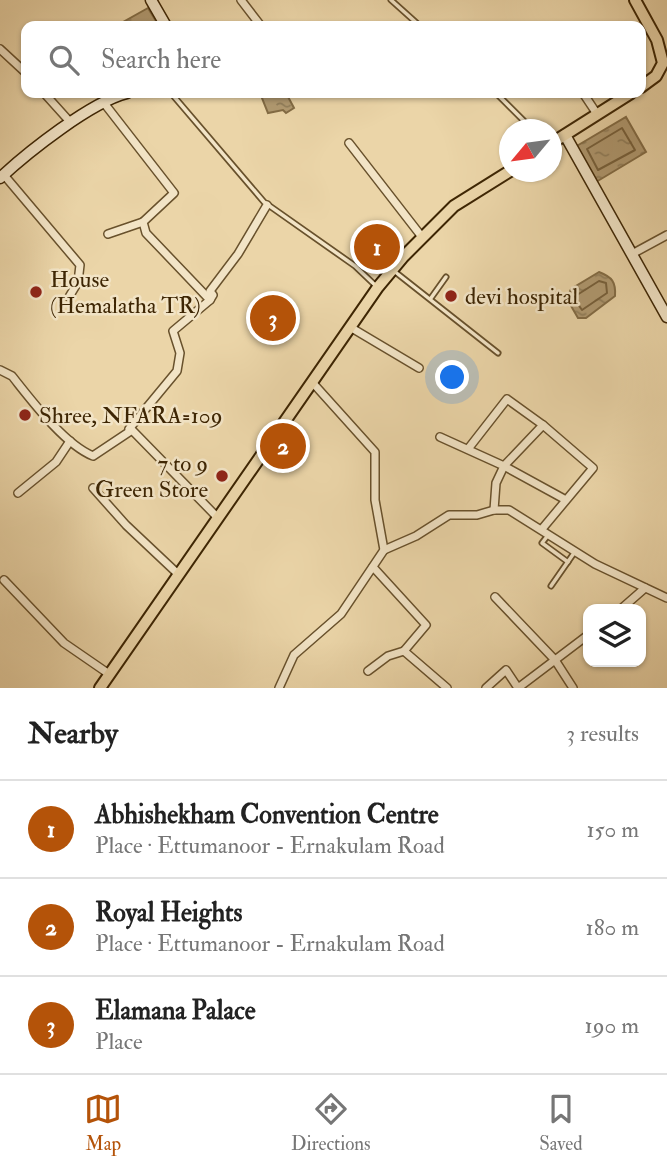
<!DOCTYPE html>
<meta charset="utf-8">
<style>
:root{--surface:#fff;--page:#f2f2f2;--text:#222;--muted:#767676;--line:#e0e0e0;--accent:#b45309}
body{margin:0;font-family:"IM FELL Double Pica",serif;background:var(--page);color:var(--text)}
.controls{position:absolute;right:21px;bottom:21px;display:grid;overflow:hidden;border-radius:14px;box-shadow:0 2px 5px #0004}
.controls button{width:63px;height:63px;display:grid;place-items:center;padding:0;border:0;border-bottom:2px solid var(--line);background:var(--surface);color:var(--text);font:35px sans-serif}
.compass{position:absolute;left:499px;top:119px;width:63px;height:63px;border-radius:50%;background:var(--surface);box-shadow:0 2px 5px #0004;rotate:241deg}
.you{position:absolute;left:453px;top:378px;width:24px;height:24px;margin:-18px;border:5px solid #fff;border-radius:50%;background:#1a73e8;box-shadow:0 0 0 10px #1a73e833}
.badge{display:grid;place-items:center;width:46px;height:46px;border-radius:50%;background:var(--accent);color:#fff;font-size:23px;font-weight:700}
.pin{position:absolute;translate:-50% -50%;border:4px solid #fff;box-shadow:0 2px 7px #0006}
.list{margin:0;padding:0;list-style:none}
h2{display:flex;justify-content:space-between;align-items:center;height:91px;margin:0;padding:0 28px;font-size:30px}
h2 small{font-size:23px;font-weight:400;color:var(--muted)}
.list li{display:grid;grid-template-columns:46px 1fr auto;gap:21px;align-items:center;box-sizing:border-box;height:98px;padding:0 28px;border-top:2px solid var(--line)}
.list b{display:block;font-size:26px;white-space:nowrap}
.list p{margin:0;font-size:23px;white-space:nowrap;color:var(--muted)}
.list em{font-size:23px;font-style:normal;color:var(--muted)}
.icon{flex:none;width:38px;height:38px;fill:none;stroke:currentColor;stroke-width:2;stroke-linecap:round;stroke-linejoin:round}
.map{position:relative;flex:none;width:667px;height:688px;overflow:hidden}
.search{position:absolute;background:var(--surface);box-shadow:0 2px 5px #0004;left:21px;right:21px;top:21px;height:77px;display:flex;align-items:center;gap:18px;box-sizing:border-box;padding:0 24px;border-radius:14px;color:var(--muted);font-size:26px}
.sheet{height:385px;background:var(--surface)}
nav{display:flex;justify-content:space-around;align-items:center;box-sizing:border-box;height:98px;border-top:2px solid var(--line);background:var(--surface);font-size:19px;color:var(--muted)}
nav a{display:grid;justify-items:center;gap:4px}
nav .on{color:var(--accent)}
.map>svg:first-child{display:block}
.water{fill:url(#water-ripples);stroke:#826b44;stroke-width:2}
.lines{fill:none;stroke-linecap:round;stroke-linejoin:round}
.shore{stroke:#765f3a;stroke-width:2}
.lane-casing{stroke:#68512c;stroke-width:7}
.street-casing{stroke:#68512c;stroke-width:10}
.secondary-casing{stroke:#3d2503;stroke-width:13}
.primary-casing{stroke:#3d2503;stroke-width:14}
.lane{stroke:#f2e4c6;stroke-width:3.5}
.street{stroke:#f2e4c6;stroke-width:7}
.secondary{stroke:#f2e4c6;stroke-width:10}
.primary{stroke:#ebd5a8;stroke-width:10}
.poi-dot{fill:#8f2418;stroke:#f2e4c6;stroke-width:2.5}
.labels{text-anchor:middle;stroke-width:5;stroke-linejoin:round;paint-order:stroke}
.poi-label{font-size:23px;fill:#3d2503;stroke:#f2e4c6;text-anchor:start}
</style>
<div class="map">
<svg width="667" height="688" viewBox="0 0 667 688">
<defs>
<pattern id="water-ripples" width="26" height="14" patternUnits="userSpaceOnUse" patternTransform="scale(1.75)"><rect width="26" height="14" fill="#b09970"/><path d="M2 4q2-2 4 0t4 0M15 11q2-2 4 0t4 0" fill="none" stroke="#907d5a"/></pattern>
</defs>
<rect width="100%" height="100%" fill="#ebd5a8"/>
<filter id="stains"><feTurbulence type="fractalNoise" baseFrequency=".00286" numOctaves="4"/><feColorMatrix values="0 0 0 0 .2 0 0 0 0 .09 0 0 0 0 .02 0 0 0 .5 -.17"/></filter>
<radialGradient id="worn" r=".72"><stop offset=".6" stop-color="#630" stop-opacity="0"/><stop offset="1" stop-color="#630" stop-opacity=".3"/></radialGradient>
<g class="water">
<path d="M148,8L159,26H116Z"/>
<path d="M269,93H286L294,108L286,113L283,110L268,113L262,98Z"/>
<path d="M626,117L646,152L596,182L575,147Z"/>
<path d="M599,272C612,277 616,282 615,296L586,318H578L567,299L571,289Z"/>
</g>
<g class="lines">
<g class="shore">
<path d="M622,128L635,150L598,170L587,149Z"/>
<path d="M599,281L606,283L607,293L582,310L575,300L577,295Z"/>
</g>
<defs>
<g id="lane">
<path d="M391,0L420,26"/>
<path d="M171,93L264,202L355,266L376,286"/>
<path d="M496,93L533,130"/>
<path d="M394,271L498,353"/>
<path d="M431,298L446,277"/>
<path d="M549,534L542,543L568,562"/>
<path d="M551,586L574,553"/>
</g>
<g id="street">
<path d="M241,0L261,26"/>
<path d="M0,49L26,73"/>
<path d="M44,93L71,123"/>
<path d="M583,93L597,114"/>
<path d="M104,103L174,193L143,222L146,233L210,300"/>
<path d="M349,143L422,237"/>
<path d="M4,175L80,265L78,282L69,297"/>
<path d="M108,234L143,222"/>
<path d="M632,254L667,235"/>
<path d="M350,327L419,368"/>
<path d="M0,370L12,376C32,401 64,444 93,456L132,430L217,517"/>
<path d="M129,429L177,371L180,353L173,331L210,300L213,295L210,291L238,254L267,205"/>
<path d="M440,437L504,466L496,483L494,510"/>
<path d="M468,449L507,399L543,425"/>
<path d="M93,488L126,525L178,574"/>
<path d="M18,493L56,462L70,441"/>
<path d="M542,529L593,468L543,425L504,466L566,500"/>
<path d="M384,550L416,536L449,515H477L494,510H509L595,564L667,598"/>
<path d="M373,567L426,625L404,651L447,688"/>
<path d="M4,580L64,643L109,674"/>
<path d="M495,597L555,660L573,688"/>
<path d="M621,609L645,588"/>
<path d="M368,671L388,656L404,651"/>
<path d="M279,688L294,655L341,614L384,550L375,500V452L312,382"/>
<path d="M486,688L506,670L518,688"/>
<path d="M518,688L588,635"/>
</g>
<g id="secondary">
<path d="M151,0L166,26"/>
<path d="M565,135L667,317"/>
<path d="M0,178C28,152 91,102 127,93"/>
</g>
<g id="primary">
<path d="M635,0L657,40L663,63L656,76L641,87"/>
<path d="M552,143L631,93"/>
<path d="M100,688L378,287L403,257L454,206L510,171"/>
</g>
</defs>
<use href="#lane" class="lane-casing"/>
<use href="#street" class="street-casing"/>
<use href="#secondary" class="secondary-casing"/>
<use href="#primary" class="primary-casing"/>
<use href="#lane" class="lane"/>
<use href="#street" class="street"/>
<use href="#secondary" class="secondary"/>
<use href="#primary" class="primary"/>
</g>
<g class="poi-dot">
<circle cx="36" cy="292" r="7"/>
<circle cx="451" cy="296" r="7"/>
<circle cx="25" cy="415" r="7"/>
<circle cx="222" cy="476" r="7"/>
</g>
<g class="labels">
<g class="poi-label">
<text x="50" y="287">House<tspan x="50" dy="26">(Hemalatha TR)</tspan></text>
<text x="465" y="304">devi hospital</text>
<text x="39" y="423">Shree, NFARA=109</text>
<text x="208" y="471" text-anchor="end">7 to 9<tspan x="208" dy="26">Green Store</tspan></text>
</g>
</g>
<rect width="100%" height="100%" filter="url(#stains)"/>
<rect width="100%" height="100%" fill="url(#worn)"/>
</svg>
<div class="controls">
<button><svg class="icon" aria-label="layers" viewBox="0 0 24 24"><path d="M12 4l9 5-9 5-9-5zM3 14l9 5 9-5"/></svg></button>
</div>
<svg class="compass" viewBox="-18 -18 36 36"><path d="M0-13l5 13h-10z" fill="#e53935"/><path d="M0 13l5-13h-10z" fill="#767676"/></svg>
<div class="you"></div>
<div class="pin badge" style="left:377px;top:247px">1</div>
<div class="pin badge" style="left:283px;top:446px">2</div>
<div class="pin badge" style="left:273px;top:318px">3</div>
<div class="search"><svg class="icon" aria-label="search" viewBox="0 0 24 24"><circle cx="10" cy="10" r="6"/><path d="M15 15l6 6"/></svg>Search here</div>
</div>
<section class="sheet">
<h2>Nearby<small>3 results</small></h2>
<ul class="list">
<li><span class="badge">1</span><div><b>Abhishekham Convention Centre</b><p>Place · Ettumanoor - Ernakulam Road</p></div><em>150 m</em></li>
<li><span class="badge">2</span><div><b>Royal Heights</b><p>Place · Ettumanoor - Ernakulam Road</p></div><em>180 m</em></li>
<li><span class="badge">3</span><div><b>Elamana Palace</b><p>Place</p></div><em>190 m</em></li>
</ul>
</section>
<nav>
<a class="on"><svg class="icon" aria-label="map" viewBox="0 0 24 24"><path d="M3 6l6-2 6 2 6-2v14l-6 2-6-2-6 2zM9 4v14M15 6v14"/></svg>Map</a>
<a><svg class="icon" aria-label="directions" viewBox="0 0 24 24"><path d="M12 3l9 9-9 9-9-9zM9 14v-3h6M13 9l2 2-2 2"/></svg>Directions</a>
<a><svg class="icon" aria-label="saved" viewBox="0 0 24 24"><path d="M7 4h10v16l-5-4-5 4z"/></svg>Saved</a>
</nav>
